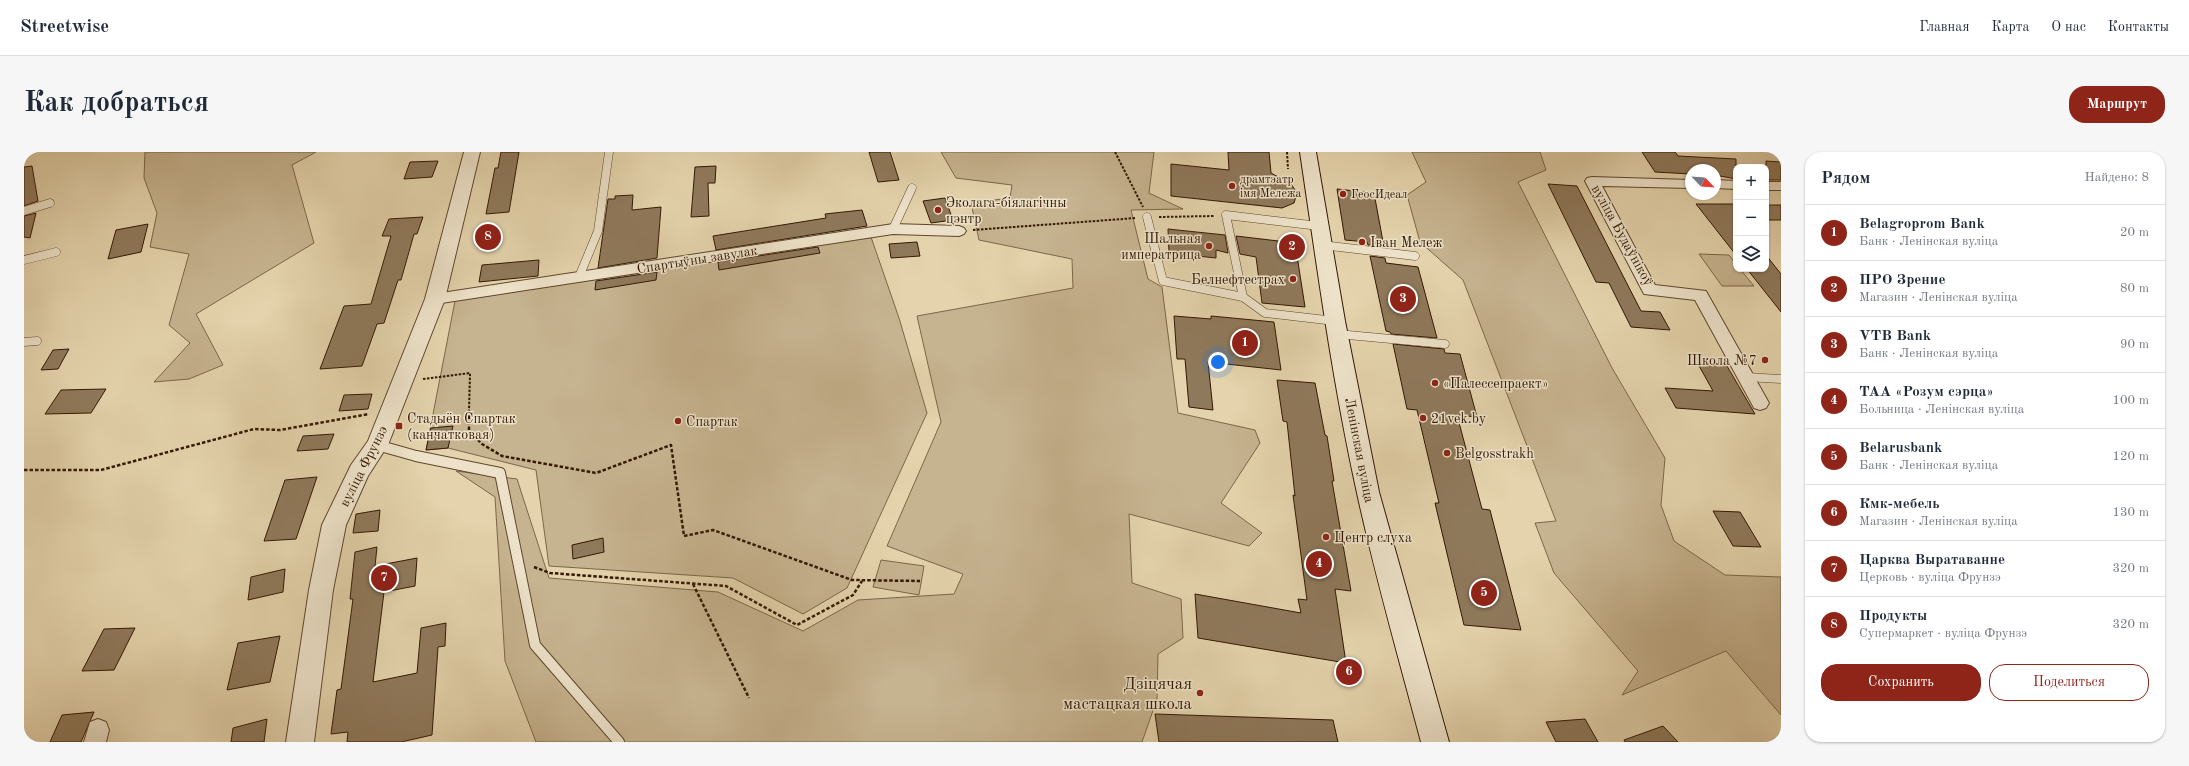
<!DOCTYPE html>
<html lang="ru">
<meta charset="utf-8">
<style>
:root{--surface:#fff;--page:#f6f6f7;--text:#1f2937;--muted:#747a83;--line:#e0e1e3;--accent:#8f2418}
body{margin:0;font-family:"Old Standard TT",serif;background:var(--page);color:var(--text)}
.controls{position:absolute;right:12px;top:12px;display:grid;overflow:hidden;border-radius:8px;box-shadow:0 1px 3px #0004}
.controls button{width:36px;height:36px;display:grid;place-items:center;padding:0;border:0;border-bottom:1px solid var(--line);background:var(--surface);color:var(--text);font:20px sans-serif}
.compass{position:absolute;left:1661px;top:12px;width:36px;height:36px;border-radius:50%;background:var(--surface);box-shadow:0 1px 3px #0004;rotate:115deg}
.you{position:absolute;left:1194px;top:210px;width:14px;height:14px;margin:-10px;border:3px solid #fff;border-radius:50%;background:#1a73e8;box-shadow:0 0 0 6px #1a73e833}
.badge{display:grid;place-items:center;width:26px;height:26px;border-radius:50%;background:var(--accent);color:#fff;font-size:13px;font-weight:700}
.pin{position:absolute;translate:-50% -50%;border:2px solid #fff;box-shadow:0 1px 4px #0006}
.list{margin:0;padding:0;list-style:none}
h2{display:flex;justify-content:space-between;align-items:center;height:52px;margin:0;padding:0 16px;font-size:17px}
h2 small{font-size:13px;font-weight:400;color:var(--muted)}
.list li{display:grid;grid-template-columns:26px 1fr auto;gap:12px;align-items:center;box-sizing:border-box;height:56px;padding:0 16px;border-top:1px solid var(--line)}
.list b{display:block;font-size:15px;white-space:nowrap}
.list p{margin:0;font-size:13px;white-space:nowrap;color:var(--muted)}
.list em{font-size:13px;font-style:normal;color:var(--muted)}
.actions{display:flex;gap:8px;padding:12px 16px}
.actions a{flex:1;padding:9px 0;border:1px solid var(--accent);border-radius:16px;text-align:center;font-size:14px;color:var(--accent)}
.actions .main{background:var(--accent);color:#fff}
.icon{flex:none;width:22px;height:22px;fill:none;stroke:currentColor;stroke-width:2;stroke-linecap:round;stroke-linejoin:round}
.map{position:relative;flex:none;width:1757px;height:590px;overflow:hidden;border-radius:16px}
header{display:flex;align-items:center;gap:24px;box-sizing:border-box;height:56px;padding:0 20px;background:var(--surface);border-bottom:1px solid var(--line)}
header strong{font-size:19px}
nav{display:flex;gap:22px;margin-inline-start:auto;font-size:14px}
.intro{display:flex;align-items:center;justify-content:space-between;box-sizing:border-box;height:96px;padding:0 24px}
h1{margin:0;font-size:28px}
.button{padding:10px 18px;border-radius:16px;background:var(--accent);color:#fff;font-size:14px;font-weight:700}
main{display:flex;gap:24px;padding:0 24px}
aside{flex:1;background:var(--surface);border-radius:16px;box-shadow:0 1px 3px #0004}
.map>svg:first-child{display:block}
.green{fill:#c6b38f;stroke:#7c6649}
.building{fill:#8f795b;stroke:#331803}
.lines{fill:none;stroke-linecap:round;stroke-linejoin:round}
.service-far1-casing{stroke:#5f472d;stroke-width:9}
.service-casing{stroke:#5f472d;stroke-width:12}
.minor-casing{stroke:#5f472d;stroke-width:2}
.tertiary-casing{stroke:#5f472d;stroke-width:2}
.secondary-casing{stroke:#331803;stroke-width:2}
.path-far1{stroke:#331803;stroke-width:2;stroke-dasharray:2.5 1.5;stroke-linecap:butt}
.path{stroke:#331803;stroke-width:2.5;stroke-dasharray:3.5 2;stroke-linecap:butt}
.service-far1{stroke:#ede2c9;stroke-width:8}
.service{stroke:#ede2c9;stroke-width:10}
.minor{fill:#ede2c9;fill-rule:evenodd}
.tertiary{fill:#ede2c9;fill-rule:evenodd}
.secondary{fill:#ede2c9;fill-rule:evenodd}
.poi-dot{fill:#8f2418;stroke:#ede2c9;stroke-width:1.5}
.labels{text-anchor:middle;stroke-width:3;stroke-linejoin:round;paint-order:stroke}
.far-poi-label{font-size:12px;fill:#331803;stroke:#ede2c9;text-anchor:start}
.poi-label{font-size:14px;fill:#331803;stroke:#ede2c9;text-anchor:start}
.street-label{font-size:14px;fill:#331803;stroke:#ede2c9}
.near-poi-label{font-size:17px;fill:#331803;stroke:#ede2c9;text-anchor:end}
</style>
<header>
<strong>Streetwise</strong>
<nav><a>Главная</a><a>Карта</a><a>О нас</a><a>Контакты</a></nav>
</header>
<div class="intro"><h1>Как добраться</h1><a class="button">Маршрут</a></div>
<main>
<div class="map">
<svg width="1757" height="590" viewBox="0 0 1757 590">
<rect width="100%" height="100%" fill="#e4d3ac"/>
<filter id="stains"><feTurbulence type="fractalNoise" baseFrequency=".005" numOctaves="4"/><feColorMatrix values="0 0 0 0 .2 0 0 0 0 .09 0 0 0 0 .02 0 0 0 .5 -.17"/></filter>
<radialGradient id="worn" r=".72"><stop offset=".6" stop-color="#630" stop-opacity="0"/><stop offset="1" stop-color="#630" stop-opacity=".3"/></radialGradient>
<g class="green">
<path d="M121,0H292L268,13L290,91L172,162L199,213L165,227L130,230L166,191L145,173L165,102L126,95L133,61L120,26Z"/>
<path d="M917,0H1130L1125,41L1159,57L1107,58L1124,127L1138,135L1154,261L1231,278L1236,291L1197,351L1238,381L1225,394L1105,362L1108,431L1157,447L1159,486L1134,502L1133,547L1118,590H512L481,509L471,345L432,319L493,327L525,426L694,440L779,479L834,448L930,442L939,422L863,394L917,270L893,164L1049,136L1048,107L955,88L947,51L986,46L988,33L932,26Z"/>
<path d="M1388,0H1516L1522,18L1494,30L1588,216L1641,306L1637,353L1650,389L1701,423L1757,425V563L1702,499L1598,543L1614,519L1530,421L1511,371L1532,369L1439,128L1396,90L1383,43L1402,30Z"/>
<path d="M847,85L875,166L903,261L823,436L779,462L709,426L525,414L512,318L424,296L402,298L431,149Z"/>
<path d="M1675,102L1705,103L1712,112V117H1716L1730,134H1698Z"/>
<path d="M857,408L900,414L895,443L849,435Z"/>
</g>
<g class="building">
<path d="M477,0H495L485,60L462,62L471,16H474Z"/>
<path d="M845,0H866L875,28L854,30Z"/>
<path d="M1204,0H1245L1247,21L1267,32L1273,41L1270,51L1258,56L1147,44V12L1205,18Z"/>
<path d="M1618,0H1651L1654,4L1712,7V27L1691,23V18H1667V22L1631,20Z"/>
<path d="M414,9L408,25L380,27L386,10Z"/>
<path d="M1742,9L1757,10V28H1742Z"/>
<path d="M8,14L14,49L0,54V15Z"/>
<path d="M692,14L691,31H684L685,64L667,65L671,15Z"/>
<path d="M1524,32L1553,34L1617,159L1636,160L1646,178L1607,175L1585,131L1572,130Z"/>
<path d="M1313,37L1350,41L1360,95L1344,93L1343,90L1321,88Z"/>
<path d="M609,43L608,58L637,55L633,106L574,116L584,47H591V44Z"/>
<path d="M921,46L929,68L907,71L899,49Z"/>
<path d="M1672,52H1712V103Z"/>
<rect x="1742" y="53" width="15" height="15"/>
<path d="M838,58L843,74L692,98L689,84L802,66L801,62Z"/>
<path d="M12,61L6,86L0,85V64Z"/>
<path d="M399,65L393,82H390L377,128H374L360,171L353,172L338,214L296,217L320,154L347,152L367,84H358L365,67Z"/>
<path d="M124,72L117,100L84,107L92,78Z"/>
<path d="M473,75L470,94L454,96L458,76Z"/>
<path d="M1144,77L1201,83L1204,101L1192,98V106L1145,101Z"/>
<path d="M1212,84L1271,91L1281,155L1238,151L1232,105L1216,102Z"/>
<path d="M893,90L896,104L867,106L865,92Z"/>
<path d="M794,95L796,101L695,118L694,110Z"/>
<path d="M1742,103L1757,122V160L1723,117H1742Z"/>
<path d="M1346,104L1361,106L1362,111L1394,115L1413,186L1367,182L1366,180L1362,179Z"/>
<path d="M515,108L514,124L455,130L458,113Z"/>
<path d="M633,120L632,128L571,138L572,129Z"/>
<path d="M1150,164L1187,167V164L1250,170L1257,218L1184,210L1189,258L1165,255L1161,207H1153Z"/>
<path d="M1369,192L1420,197L1421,201L1436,202L1453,265L1433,263L1458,357L1466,358L1497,478L1440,473L1411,351H1415L1393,258L1383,257Z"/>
<path d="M45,197L34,217L17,218L29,198Z"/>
<path d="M1674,212L1703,214L1731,262L1652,256L1641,236L1689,239Z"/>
<path d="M1253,228L1291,231L1301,283L1303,284L1310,329H1308L1327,439L1311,437L1322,511L1174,486L1171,442L1277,461L1274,447L1283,448L1269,343L1271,344L1263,270L1259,269Z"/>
<path d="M82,237L67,261L21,262L37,238Z"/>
<path d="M348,242L344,257L315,259L320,243Z"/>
<path d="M429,274L424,296L402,298L407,276Z"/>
<path d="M310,282L304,297L273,299L279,284Z"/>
<path d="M293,325L272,387L240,389L261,328Z"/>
<path d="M356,358L354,379L329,381L332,362Z"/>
<path d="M1689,359L1716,360L1737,395L1709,394Z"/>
<path d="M579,386L580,400L549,407L548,393Z"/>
<path d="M353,395L351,414L393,406L391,434L360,440L349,530L393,521L397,476L422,471L421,494L414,495L408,583L377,590H323L324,580L307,582L313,538L317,537L329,447H326L331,400Z"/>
<path d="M261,417L259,440L224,448L227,425Z"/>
<path d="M111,476L90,518L58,519L80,477Z"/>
<path d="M256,484L246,530L203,538L214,491Z"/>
<path d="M70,560L57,590H26L38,563Z"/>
<path d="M1131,562L1309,568L1314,590H1135Z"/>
<path d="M243,567L240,590H207L209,576Z"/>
<path d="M1561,567L1574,590H1532L1522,570Z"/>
<path d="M1639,574L1654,590H1601L1600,588Z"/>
</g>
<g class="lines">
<defs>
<g id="service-far1">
<path d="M0,59L26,51"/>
<path d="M1123,65L1139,129L1219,145L1241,161L1311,169"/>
<path d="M869,77L888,36"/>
<path d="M1298,93L1391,104"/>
<path d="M0,108L32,100"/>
<path d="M555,125L574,79L585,0"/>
<path d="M1219,145L1202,63L1295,74"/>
<path d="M1313,182L1421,192"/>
<path d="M0,190L13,189"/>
<path d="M1722,225L1757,227"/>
</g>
<path id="service" d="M353,293L392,304L476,321L511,493L595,590"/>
<g id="minor">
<path d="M1568,25L1667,28V36L1578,34L1631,133L1682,139L1745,251L1742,256L1736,258L1730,256L1671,148L1620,142L1561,29L1563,26Z"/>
<path d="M1691,28L1712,29V37L1691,36Z"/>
<rect x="1742" y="30" width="15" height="8"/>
<path d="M869,72L935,74L940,76L942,79L940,82L935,84L869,82L411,152L405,151L403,147L405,143L411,142Z"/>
<path d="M74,567L82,570L85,578L82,590H60L66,570Z"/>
</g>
<path id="tertiary" d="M440,0H456L421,147L364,293L344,324L322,373L309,438L290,590H262L285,438L298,373L327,313L344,289L401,147Z"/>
<path id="secondary" d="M1276,0H1292L1321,169L1355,340L1425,590H1397C1375,507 1351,424 1333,341C1308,228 1293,114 1276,0Z"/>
</defs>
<use href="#service-far1" class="service-far1-casing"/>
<use href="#service" class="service-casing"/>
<use href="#minor" class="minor-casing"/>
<use href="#tertiary" class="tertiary-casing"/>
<use href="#secondary" class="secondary-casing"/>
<g class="path-far1">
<path d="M1091,0L1119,55"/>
<path d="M1263,0L1264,17"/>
<path d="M1135,65L1190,64"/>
<path d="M949,78L1112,66"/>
<path d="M399,227L446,221L445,259"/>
</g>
<g class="path">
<path d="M445,258V278L458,292L478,304L572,321L647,293L660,384L689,378L828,428L896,429"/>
<path d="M0,318H77L230,277L256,278L345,262"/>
<path d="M510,415L526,421L702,434L773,473L829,443L838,429"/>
<path d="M669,432L725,546"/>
</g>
<use href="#service-far1" class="service-far1"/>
<use href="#service" class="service"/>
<use href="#minor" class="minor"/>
<use href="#tertiary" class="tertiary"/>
<use href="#secondary" class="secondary"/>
</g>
<g class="poi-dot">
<circle cx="1208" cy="34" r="4"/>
<circle cx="1319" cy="42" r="4"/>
<circle cx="914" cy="58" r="4"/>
<circle cx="1338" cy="90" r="4"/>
<circle cx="1185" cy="94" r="4"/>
<circle cx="1269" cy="127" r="4"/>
<circle cx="1741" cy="208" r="4"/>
<circle cx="1411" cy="231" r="4"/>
<circle cx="1399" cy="266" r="4"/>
<circle cx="654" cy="269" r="4"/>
<rect x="371" y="270" width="8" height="8" rx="2"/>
<circle cx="1423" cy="301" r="4"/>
<circle cx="1302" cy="385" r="4"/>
<circle cx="1176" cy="541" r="4"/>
</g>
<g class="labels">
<g class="far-poi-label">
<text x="1216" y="31">драмтэатр<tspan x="1216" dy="14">імя Мележа</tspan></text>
<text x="1327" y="46">ГеосИдеал</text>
</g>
<g class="poi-label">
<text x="922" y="55">Эколага-біялагічны<tspan x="922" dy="16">цэнтр</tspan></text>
<text x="1177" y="91" text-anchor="end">Шальная<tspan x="1177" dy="16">императрица</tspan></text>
<text x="1346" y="95">Іван Мележ</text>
<text x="1261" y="132" text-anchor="end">Белнефтестрах</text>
<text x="1733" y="213" text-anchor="end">Школа №7</text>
<text x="1419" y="236">«Палессепраект»</text>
<text x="383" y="271">Стадыён Спартак<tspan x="383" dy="16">(канчатковая)</tspan></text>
<text x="1407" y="271">21vek.by</text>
<text x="662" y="274">Спартак</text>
<text x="1431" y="306">Belgosstrakh</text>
<text x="1310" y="390">Центр слуха</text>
</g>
<g class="street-label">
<text transform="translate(1599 83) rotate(61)" y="5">вуліца Будаўнікоў</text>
<text transform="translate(673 107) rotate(-9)" y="5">Спартыўны завулак</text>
<text transform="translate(1336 298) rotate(79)" y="5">Ленінская вуліца</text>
<text transform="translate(339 314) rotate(-63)" y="5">вуліца Фрунзэ</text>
</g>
<g class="near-poi-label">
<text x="1168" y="537">Дзіцячая<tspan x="1168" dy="20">мастацкая школа</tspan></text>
</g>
</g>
<rect width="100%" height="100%" filter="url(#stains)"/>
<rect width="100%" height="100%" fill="url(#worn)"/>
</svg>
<div class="controls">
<button>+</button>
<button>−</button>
<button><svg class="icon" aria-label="layers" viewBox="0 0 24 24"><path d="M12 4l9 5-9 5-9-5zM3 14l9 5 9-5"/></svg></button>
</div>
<svg class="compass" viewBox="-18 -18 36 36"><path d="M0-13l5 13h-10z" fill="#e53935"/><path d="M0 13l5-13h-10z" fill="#747a83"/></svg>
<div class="you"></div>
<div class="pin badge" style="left:1221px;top:191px">1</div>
<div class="pin badge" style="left:1268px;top:95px">2</div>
<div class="pin badge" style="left:1379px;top:147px">3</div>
<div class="pin badge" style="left:1295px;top:412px">4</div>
<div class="pin badge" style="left:1460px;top:441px">5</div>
<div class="pin badge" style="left:1325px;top:520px">6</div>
<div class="pin badge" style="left:360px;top:426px">7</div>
<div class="pin badge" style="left:464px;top:85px">8</div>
</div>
<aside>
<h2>Рядом<small>Найдено: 8</small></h2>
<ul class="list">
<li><span class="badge">1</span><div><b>Belagroprom Bank</b><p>Банк · Ленінская вуліца</p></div><em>20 m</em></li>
<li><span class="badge">2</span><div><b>ПРО Зрение</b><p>Магазин · Ленінская вуліца</p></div><em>80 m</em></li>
<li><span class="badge">3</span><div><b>VTB Bank</b><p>Банк · Ленінская вуліца</p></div><em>90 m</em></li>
<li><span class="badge">4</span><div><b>ТАА «Розум сэрца»</b><p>Больница · Ленінская вуліца</p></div><em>100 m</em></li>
<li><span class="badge">5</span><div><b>Belarusbank</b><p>Банк · Ленінская вуліца</p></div><em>120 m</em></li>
<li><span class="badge">6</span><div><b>Кмк-мебель</b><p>Магазин · Ленінская вуліца</p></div><em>130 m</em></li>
<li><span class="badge">7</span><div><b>Царква Выратаванне</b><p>Церковь · вуліца Фрунзэ</p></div><em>320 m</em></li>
<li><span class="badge">8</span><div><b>Продукты</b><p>Супермаркет · вуліца Фрунзэ</p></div><em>320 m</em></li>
</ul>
<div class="actions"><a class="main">Сохранить</a><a>Поделиться</a></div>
</aside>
</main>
